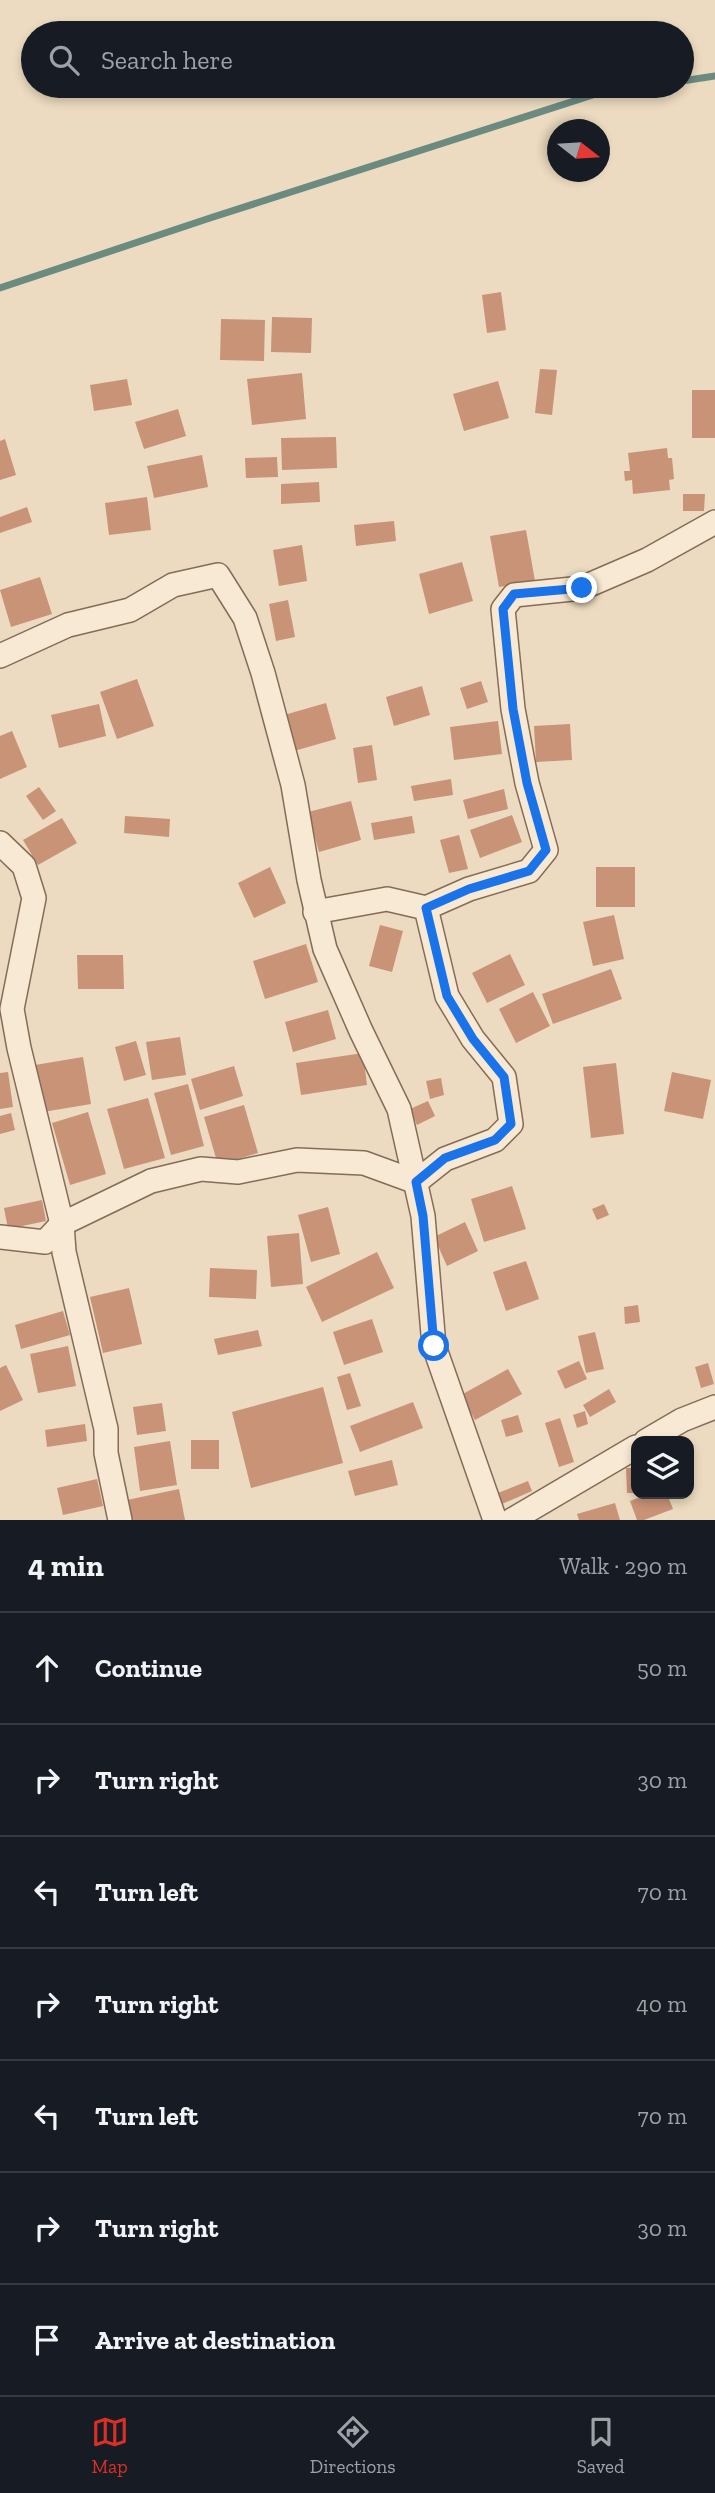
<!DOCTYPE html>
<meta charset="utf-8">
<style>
:root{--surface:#171b24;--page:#242831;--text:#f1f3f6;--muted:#9ea1a6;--line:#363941;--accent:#d93025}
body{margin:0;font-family:"Zilla Slab",serif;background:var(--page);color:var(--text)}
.controls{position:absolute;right:21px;bottom:21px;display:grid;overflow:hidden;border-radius:14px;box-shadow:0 4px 10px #0003}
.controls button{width:63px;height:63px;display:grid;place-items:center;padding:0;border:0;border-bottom:2px solid var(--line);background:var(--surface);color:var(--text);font:35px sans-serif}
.compass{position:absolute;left:547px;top:119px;width:63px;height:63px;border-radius:50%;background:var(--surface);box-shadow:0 4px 10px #0003;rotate:107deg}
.stop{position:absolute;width:21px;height:21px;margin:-16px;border:5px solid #1a73e8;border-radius:50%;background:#fff}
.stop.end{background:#1a73e8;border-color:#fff;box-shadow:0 2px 7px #0008}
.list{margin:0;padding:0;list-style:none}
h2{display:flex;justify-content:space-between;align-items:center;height:91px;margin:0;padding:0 28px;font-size:30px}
h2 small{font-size:23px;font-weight:400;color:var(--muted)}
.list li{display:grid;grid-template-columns:46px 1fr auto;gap:21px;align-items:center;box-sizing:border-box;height:112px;padding:0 28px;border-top:2px solid var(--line)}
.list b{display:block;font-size:26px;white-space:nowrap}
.list em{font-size:23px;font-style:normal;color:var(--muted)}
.icon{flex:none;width:38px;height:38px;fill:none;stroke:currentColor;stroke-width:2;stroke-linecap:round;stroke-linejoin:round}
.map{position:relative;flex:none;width:715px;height:1520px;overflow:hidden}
.search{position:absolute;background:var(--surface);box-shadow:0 4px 10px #0003;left:21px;right:21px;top:21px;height:77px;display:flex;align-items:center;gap:18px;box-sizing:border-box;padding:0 24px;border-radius:38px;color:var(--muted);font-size:26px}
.sheet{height:875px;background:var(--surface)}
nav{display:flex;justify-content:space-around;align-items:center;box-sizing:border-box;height:98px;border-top:2px solid var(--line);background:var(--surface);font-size:19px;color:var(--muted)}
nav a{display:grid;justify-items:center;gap:4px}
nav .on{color:var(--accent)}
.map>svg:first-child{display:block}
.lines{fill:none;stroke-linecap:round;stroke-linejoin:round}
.stream{stroke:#6b8b81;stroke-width:7}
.building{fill:#c99377}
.minor-casing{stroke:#846c59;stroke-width:26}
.minor{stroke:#f7e9d3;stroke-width:23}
.route{stroke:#1a73e8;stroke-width:9}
</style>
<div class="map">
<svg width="715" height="1520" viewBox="0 0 715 1520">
<rect width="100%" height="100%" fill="#ecdbc0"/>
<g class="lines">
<g class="stream">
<path d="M682,81L715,76"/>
<path d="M0,288L210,218L602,92L645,86"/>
</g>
</g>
<g class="building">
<path d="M501,292L506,330L487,333L482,295Z"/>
<path d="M272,317L312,318L311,353L271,352Z"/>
<path d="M221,319L265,320L264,361L220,360Z"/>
<path d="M540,369L557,370L552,415L535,413Z"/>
<path d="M302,373L306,419L252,425L247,379Z"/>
<path d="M127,379L132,405L94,411L90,385Z"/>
<path d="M498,381L509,418L464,431L453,394Z"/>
<rect x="692" y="390" width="23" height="48"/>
<path d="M178,409L186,436L144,449L135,422Z"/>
<path d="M336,437L337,468L282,470L281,438Z"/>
<path d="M5,439L16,475L0,480V441Z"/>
<path d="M667,448L668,458H672L674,479L669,480L670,490L633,494L632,480L625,481L624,471H630L628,453Z"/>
<path d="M202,455L208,487L154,498L147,466Z"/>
<path d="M277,457L278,477L246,478L245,458Z"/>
<path d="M319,482L320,502L281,504V484Z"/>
<path d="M683,494H705L704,511H683Z"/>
<path d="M147,497L151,530L109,535L105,503Z"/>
<path d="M27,507L32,522L0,533V517Z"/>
<path d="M394,521L396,541L356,546L354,525Z"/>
<path d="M526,530L535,581L499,587L490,536Z"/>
<path d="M302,545L307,581L279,586L273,550Z"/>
<path d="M462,562L473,601L429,614L419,574Z"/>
<path d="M40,577L52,614L11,627L0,590Z"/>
<path d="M288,600L295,637L276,641L269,604Z"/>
<path d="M137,679L154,726L117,739L100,692Z"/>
<path d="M481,681L488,702L467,709L460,688Z"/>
<path d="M422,686L430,715L394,726L386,697Z"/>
<path d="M326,703L336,739L294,751L284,715Z"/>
<path d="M99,704L106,736L59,748L51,715Z"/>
<path d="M498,721L502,754L454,760L450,727Z"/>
<path d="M570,724L572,760L536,762L534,726Z"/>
<path d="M12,731L27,767L0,779V736Z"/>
<path d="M372,745L377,780L358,783L353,748Z"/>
<path d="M451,779L453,795L414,801L411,786Z"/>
<path d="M39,787L56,811L43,820L26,796Z"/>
<path d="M504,789L508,809L468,819L463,800Z"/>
<path d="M351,801L361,840L319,852L308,812Z"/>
<path d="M512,815L522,842L480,858L470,830Z"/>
<path d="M125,816L170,819L169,837L124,833Z"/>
<path d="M412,816L415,833L374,840L371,823Z"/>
<path d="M62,818L77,843L38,865L23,840Z"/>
<path d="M459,835L468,869L449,873L440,840Z"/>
<path d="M270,867L286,903L254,918L238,883Z"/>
<rect x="596" y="867" width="39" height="40"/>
<path d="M614,915L624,959L593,966L583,922Z"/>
<path d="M380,925L403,931L392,972L369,966Z"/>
<path d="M306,944L318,982L265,999L253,961Z"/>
<path d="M510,954L525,985L487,1003L472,973Z"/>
<path d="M77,955H123L124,989H78Z"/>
<path d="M611,969L622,999L553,1024L542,994Z"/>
<path d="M533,992L550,1026L516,1043L499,1009Z"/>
<path d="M328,1010L336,1039L293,1052L285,1022Z"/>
<path d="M180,1037L186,1075L152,1080L146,1042Z"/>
<path d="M136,1041L146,1075L124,1081L115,1047Z"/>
<path d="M363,1053L367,1085L301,1095L296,1063Z"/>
<path d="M83,1057L91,1104L43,1112L35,1065Z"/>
<path d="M616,1063L624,1134L591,1138L583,1067Z"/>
<path d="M234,1066L243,1096L200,1110L191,1079Z"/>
<path d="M8,1072L13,1107L0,1109V1073Z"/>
<path d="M672,1072L711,1080L703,1119L664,1111Z"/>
<path d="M441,1078L444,1095L430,1099L426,1081Z"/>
<path d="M188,1084L204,1146L171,1155L154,1093Z"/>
<path d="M148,1098L165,1158L124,1169L107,1109Z"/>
<path d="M428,1101L435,1116L417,1125L410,1109Z"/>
<path d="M244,1105L258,1153L218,1165L204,1117Z"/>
<path d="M88,1112L106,1174L70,1185L52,1123Z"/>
<path d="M11,1113L15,1130L0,1134V1116Z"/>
<path d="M512,1186L526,1229L484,1242L471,1199Z"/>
<path d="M42,1200L46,1221L8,1229L4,1208Z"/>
<path d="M604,1204L609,1215L597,1220L592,1209Z"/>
<path d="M328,1207L340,1254L311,1262L298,1215Z"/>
<path d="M465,1222L478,1251L447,1266L434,1237Z"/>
<path d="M299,1233L303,1284L271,1287L267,1236Z"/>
<path d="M377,1252L394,1288L322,1322L306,1287Z"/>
<path d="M526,1261L539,1299L506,1311L493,1272Z"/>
<path d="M210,1268L257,1270L256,1299L209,1297Z"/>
<path d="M129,1288L142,1344L103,1353L90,1297Z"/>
<path d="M638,1305L640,1322L625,1324L624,1307Z"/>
<path d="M63,1311L70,1335L21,1349L15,1325Z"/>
<path d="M372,1319L383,1352L344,1365L333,1332Z"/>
<path d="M258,1330L262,1346L218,1355L214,1339Z"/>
<path d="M595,1332L604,1369L586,1373L578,1336Z"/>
<path d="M68,1346L76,1386L38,1393L30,1354Z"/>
<path d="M579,1361L587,1379L565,1389L557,1371Z"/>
<path d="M708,1363L714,1384L701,1388L695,1367Z"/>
<path d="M6,1365L23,1400L0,1411V1368Z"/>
<path d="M508,1369L522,1394L475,1420L461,1395Z"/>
<path d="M350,1373L361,1406L347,1410L337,1377Z"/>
<path d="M323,1387L343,1463L251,1488L232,1412Z"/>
<path d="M609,1389L616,1402L590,1417L583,1405Z"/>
<path d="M413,1402L423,1428L360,1452L350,1426Z"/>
<path d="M162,1403L166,1431L137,1435L133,1407Z"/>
<path d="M585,1411L588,1424L577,1428L573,1415Z"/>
<path d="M518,1415L523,1432L506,1437L501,1420Z"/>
<path d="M560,1418L574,1462L559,1467L545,1423Z"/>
<path d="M85,1424L87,1441L47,1447L45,1430Z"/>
<rect x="191" y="1440" width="28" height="29"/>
<path d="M170,1441L177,1485L140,1491L134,1447Z"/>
<path d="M392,1460L398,1485L355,1496L348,1471Z"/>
<path d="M626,1468H636V1493H627Z"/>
<path d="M97,1479L103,1506L63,1515L57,1488Z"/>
<path d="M528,1481L532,1491L502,1504L498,1493Z"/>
<path d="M179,1489L185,1520H131L127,1500Z"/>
<path d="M648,1494H667L673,1509L644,1520H637L630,1501Z"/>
<path d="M615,1503L620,1520H579L577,1514Z"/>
</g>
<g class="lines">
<defs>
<g id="minor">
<path d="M0,656L68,625L130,610L173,585L218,575L245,618L263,673L293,785L309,880L325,949L361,1031L399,1109L423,1216L434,1346L495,1520"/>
<path d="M0,843L24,866L34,898L12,1009L19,1048L62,1224L64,1252L106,1429V1453L120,1520"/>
<path d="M426,908L469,889L529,871L546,850L527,783L513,709L503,609L514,595L582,588L647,560L715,522"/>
<path d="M0,1237L45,1242L62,1224L151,1181L201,1169L238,1172L297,1160L364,1163L416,1182L445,1159L495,1140L511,1124L504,1077L473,1039L447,996L426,908L387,899L315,912"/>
<path d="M646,1441L682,1420L715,1407"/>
<path d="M512,1520L636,1447"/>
</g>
</defs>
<use href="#minor" class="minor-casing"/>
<use href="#minor" class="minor"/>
</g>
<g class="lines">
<path class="route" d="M434,1346L423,1216L416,1182L445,1158L495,1140L511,1124L504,1077L473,1039L447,996L426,908L469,889L529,871L546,850L527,783L513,709L503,609L514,594L582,588"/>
</g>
</svg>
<div class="controls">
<button><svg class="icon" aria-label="layers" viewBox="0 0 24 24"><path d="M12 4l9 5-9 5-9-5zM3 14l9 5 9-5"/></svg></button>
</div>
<svg class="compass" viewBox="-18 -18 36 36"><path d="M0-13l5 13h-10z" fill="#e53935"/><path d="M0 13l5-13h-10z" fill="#9ea1a6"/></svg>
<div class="stop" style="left:434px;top:1346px"></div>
<div class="stop end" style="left:582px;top:588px"></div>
<div class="search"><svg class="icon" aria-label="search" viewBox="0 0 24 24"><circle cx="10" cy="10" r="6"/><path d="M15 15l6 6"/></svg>Search here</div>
</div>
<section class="sheet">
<h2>4 min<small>Walk · 290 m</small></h2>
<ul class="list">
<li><svg class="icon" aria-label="ahead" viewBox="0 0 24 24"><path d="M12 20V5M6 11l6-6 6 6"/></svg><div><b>Continue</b></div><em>50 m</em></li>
<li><svg class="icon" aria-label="right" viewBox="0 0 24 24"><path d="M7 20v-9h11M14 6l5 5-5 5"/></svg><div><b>Turn right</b></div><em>30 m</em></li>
<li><svg class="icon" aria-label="left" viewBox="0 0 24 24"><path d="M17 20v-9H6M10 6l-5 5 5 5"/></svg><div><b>Turn left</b></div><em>70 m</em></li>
<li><svg class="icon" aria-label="right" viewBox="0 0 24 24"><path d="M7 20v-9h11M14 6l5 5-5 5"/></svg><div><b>Turn right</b></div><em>40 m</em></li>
<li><svg class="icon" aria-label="left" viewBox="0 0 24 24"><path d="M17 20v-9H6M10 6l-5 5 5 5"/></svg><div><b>Turn left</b></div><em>70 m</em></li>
<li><svg class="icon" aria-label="right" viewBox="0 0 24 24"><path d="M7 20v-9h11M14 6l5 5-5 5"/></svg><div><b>Turn right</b></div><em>30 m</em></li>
<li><svg class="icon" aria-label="arrive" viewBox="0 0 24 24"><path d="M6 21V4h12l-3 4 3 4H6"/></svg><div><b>Arrive at destination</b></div></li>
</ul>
</section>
<nav>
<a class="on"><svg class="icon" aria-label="map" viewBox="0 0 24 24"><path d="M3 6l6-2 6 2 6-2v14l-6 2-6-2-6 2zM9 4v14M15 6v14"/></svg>Map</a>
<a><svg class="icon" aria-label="directions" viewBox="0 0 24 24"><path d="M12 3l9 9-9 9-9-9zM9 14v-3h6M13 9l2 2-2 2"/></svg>Directions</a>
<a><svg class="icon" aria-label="saved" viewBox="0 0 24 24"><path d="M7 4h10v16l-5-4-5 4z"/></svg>Saved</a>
</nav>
